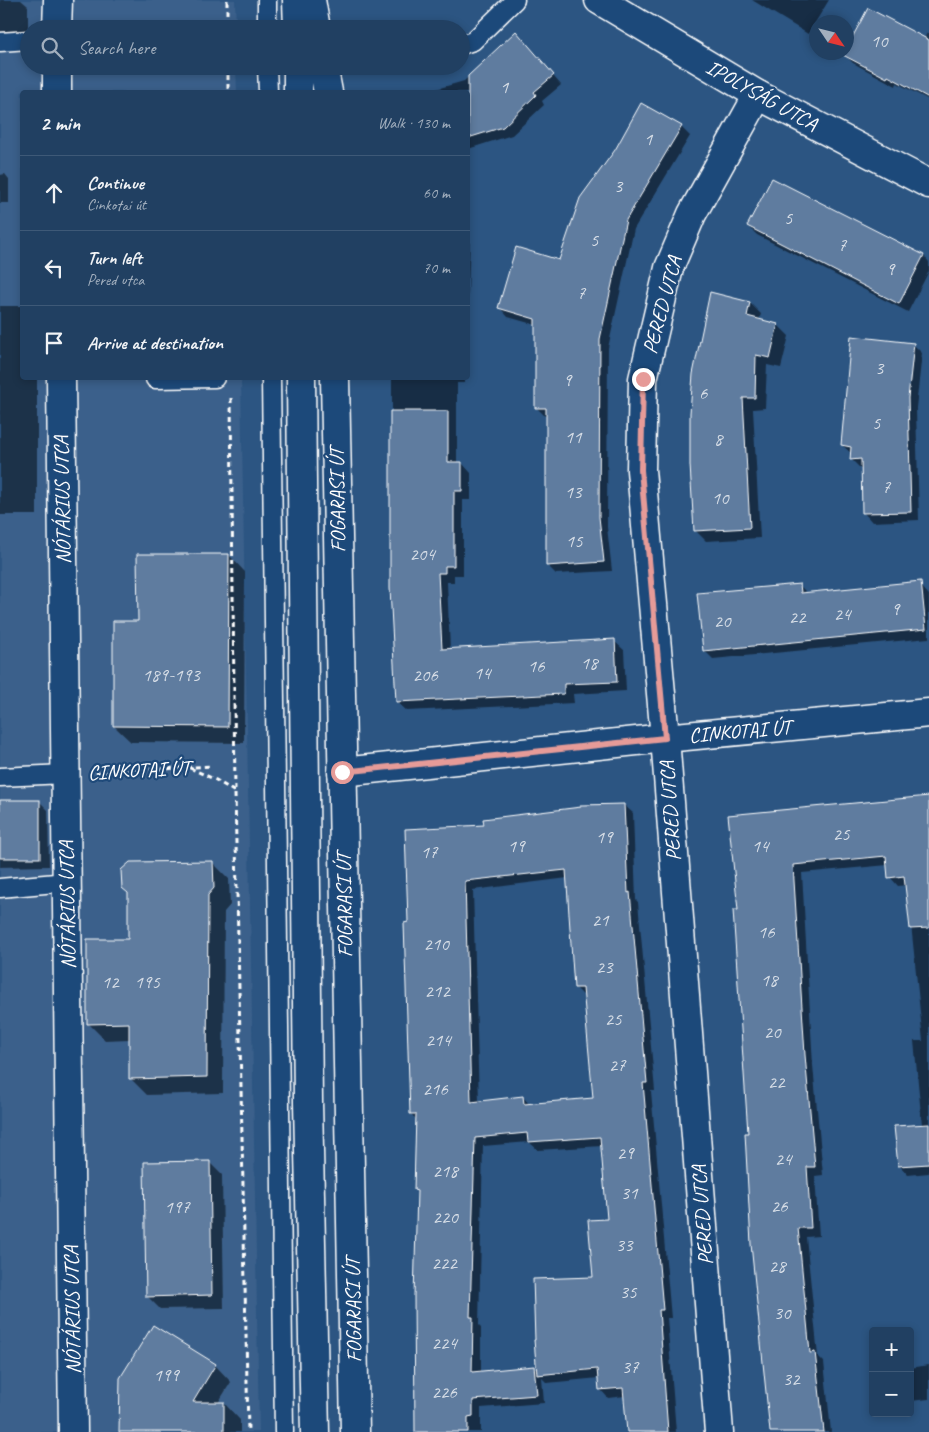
<!DOCTYPE html>
<meta charset="utf-8">
<style>
:root{--surface:#214062;--page:#294768;--text:#f1f3f6;--muted:#a2afbe;--line:#3e5977}
body{margin:0;font-family:Caveat,sans-serif;background:var(--page);color:var(--text)}
.controls{position:absolute;right:15px;bottom:15px;display:grid;overflow:hidden;border-radius:5px;box-shadow:0 2px 8px #0003}
.controls button{width:45px;height:45px;display:grid;place-items:center;padding:0;border:0;border-bottom:1px solid var(--line);background:var(--surface);color:var(--text);font:25px sans-serif}
.compass{position:absolute;left:809px;top:15px;width:45px;height:45px;border-radius:50%;background:var(--surface);box-shadow:0 2px 8px #0003;rotate:125deg}
.stop{position:absolute;width:15px;height:15px;margin:-11px;border:4px solid #e69b98;border-radius:50%;background:#fff}
.stop.end{background:#e69b98;border-color:#fff;box-shadow:0 1px 5px #0008}
.list{margin:0;padding:0;list-style:none}
h2{display:flex;justify-content:space-between;align-items:center;height:65px;margin:0;padding:0 20px;font-size:21px}
h2 small{font-size:16px;font-weight:400;color:var(--muted)}
.list li{display:grid;grid-template-columns:32px 1fr auto;gap:15px;align-items:center;box-sizing:border-box;height:75px;padding:0 20px;border-top:1px solid var(--line)}
.list b{display:block;font-size:19px;white-space:nowrap}
.list p{margin:0;font-size:16px;white-space:nowrap;color:var(--muted)}
.list em{font-size:16px;font-style:normal;color:var(--muted)}
.icon{flex:none;width:28px;height:28px;fill:none;stroke:currentColor;stroke-width:2;stroke-linecap:round;stroke-linejoin:round}
.map{position:relative;flex:none;width:929px;height:1432px;overflow:hidden}
.search{position:absolute;background:var(--surface);box-shadow:0 2px 8px #0003;left:20px;top:20px;width:450px;height:55px;display:flex;align-items:center;gap:12px;box-sizing:border-box;padding:0 18px;border-radius:28px;color:var(--muted);font-size:19px}
.panel{position:absolute;background:var(--surface);box-shadow:0 2px 8px #0003;left:20px;top:90px;width:450px;height:290px;border-radius:5px}
.map>svg:first-child{display:block}
.built{fill:#3b618b}
.shadow{fill:#0007;fill-rule:evenodd}
.building{fill:#5e7c9f;stroke:#fff;fill-rule:evenodd}
.lines{fill:none;stroke-linecap:round;stroke-linejoin:round}
.lane-casing{stroke:#fff;stroke-width:21}
.street-casing{stroke:#fff;stroke-width:31}
.secondary-casing{stroke:#fff;stroke-width:31}
.path{stroke:#fff;stroke-width:3;stroke-dasharray:5 4;stroke-linecap:butt}
.lane{stroke:#1f4a7a;stroke-width:18}
.street{stroke:#1f4a7a;stroke-width:28}
.secondary{stroke:#1f4a7a;stroke-width:28}
.route{stroke:#e69b98;stroke-width:6}
.labels{text-anchor:middle;stroke-width:4.5;stroke-linejoin:round;paint-order:stroke}
.number-label{font-size:19px;fill:#d7dee7}
.street-label{font-size:21px;fill:#fff;stroke:#1f4a7a}
</style>
<div class="map">
<svg width="929" height="1432" viewBox="0 0 929 1432">
<rect width="100%" height="100%" fill="#2c5582"/>
<filter id="ink" filterUnits="userSpaceOnUse"><feTurbulence type="fractalNoise" baseFrequency=".02" numOctaves="2"/><feDisplacementMap in="SourceGraphic" scale="10" xChannelSelector="R" yChannelSelector="G"/><feConvolveMatrix kernelMatrix="1 2 1 2 8 2 1 2 1" color-interpolation-filters="sRGB"/></filter>
<g filter="url(#ink)">
<path class="built" d="M0,0H235L236,29H29V66H236L237,92H22V378H241L259,1432H0Z"/>
<g class="shadow">
<path d="M0,0H21L28,6V33L0,34Z"/>
<path d="M752,0H829L808,34Z"/>
<path d="M516,33L561,85L542,101L544,105L512,135L468,149V92H426L464,81Z"/>
<path d="M927,33L929,34V100L897,83L896,86L853,63L845,55L924,39Z"/>
<path d="M681,127L690,136L634,229L608,348L607,527L612,571L556,574L547,565L548,416H545L536,407V325L508,317L500,308L560,261Z"/>
<path d="M5,174L9,179V203H0V175Z"/>
<path d="M772,179L924,256L929,262V271L908,312L757,235L748,226Z"/>
<path d="M468,231L470,233L468,300Z"/>
<path d="M750,303L761,314L759,320L778,325L789,336L781,368L767,365L765,408L753,409L760,538L706,541L695,530Z"/>
<path d="M0,306H21L22,307V378H37V515H0Z"/>
<path d="M913,344L922,353L916,408L919,520L872,522L864,513L862,468H860L851,459L852,454L842,445Z"/>
<path d="M392,378H464V383H457V463H462L471,473V500H463V575H454V582H447L450,649L614,641L624,650L626,691L573,694L574,703L407,711L397,702L392,588Z"/>
<path d="M229,555L245,572L244,743L131,742L114,726L140,622Z"/>
<path d="M799,585L807,593L921,586L929,595V638L713,659L704,650Z"/>
<path d="M929,797V1173L908,1175L900,1166L922,1125L914,1041H923L907,885L898,886L890,877L888,865L802,873L813,1065L823,1175L815,1176L819,1236L806,1237L818,1356L824,1362L831,1432H771L749,1134L739,911L730,816Z"/>
<path d="M39,801L48,810L49,866L0,867V802Z"/>
<path d="M624,805L633,813L636,900L638,902L655,1091H651L671,1318H667L676,1432H627L625,1396L608,1398L600,1389L599,1378L547,1383L542,1378L544,1403L481,1408V1432H416L418,1193L415,1190L417,1120L411,1114L410,924L485,827ZM568,878L576,988L584,996L594,1099L530,1105L523,1097L479,1102L473,890ZM529,1142L538,1150L602,1146L608,1220L595,1278L538,1372L534,1367L481,1372V1327L479,1325L483,1146Z"/>
<path d="M212,862L229,879L230,905L224,912L223,1093L147,1095L130,1078V1039L105,1040L88,1023L130,940Z"/>
<path d="M209,1162L222,1175L224,1308L160,1309L147,1296Z"/>
<path d="M215,1365L231,1382L218,1403H224L240,1420V1432H121Z"/>
<path d="M929,1365V1399L910,1401V1368Z"/>
</g>
<g class="building">
<path d="M868,8L929,40V98L888,76L887,78L843,55L846,52V49Z"/>
<path d="M516,31L554,75L534,92L536,95L503,127L468,138V76Z"/>
<path d="M641,103L682,126L626,220L600,339L599,517L604,562L546,566V408H535V319L498,308L516,247L559,260L580,198L615,150Z"/>
<path d="M772,178L924,255L899,304L747,226Z"/>
<path d="M710,292L750,302L747,316L778,324L770,358L756,355L755,398H743L750,528L694,531L690,465V413L693,374Z"/>
<path d="M851,336L914,343L908,398L911,512L862,513L861,459L850,460L851,447L841,445Z"/>
<path d="M390,411H448V462H462V491H454V566H445V573H438L442,649L615,639L617,682L564,684V694L396,702L390,588Z"/>
<path d="M137,554H229L228,727L113,726V621H138Z"/>
<path d="M921,581L926,629L703,651L697,593L800,584L801,593Z"/>
<path d="M929,796V928L910,929L904,876L888,878L886,856L793,865L805,1055L815,1167H807L811,1228H798L810,1353L815,1352L824,1432H770L751,1244L745,1133H748L733,910H738L728,815Z"/>
<rect x="0" y="800" width="40" height="58"/>
<path d="M624,804L628,893L630,892L647,1083H643L663,1310H659L668,1432H627L623,1388L599,1390L597,1369L537,1375L534,1340H535L533,1279L593,1277L588,1220L607,1219L600,1137L528,1142L527,1133L475,1138L470,1317H473L472,1372L534,1366L537,1395L473,1400V1416L468,1417V1432H415L414,1296L417,1191L414,1190L416,1114H410L404,923L408,922L405,829L484,825L483,819L581,807V805ZM566,870L574,988H583L593,1098L524,1104L523,1096L471,1102L465,881Z"/>
<path d="M213,861L214,888L208,895L207,1077L129,1079V1023L87,1024V939H128V893L122,888L121,870L130,862Z"/>
<path d="M929,1124V1164L898,1166L894,1126Z"/>
<path d="M210,1161L212,1295L146,1297L144,1162Z"/>
<path d="M153,1325L216,1364L193,1402H224V1432H119L120,1378Z"/>
</g>
<g class="lines">
<defs>
<g id="lane">
<path d="M267,0V29"/>
<path d="M0,42L29,40"/>
<path d="M461,45L473,41L515,0"/>
<path d="M267,66L268,92"/>
<path d="M155,378V379L215,378"/>
<path d="M271,378L284,1432"/>
<path d="M0,777L65,774"/>
<path d="M0,888L67,882"/>
</g>
<g id="street">
<path d="M311,0L316,29"/>
<path d="M599,0L758,95L929,184"/>
<path d="M57,29L58,0"/>
<path d="M57,66V92"/>
<path d="M323,66L328,92"/>
<path d="M61,378L73,1432"/>
<path d="M335,378L355,1432"/>
<path d="M342,772L665,738L929,713"/>
<path d="M719,1432L665,738L641,470L643,379L669,268L692,214L758,95"/>
</g>
<g id="secondary">
<path d="M297,0L298,29"/>
<path d="M298,66V92"/>
<path d="M301,378L308,1102L315,1432"/>
</g>
</defs>
<use href="#lane" class="lane-casing"/>
<use href="#street" class="street-casing"/>
<use href="#secondary" class="secondary-casing"/>
<g class="path">
<path d="M227,0V29"/>
<path d="M228,66V92"/>
<path d="M231,398L235,793L248,1432"/>
<path d="M190,768L216,780L235,792"/>
<path d="M96,773L212,766"/>
</g>
<use href="#lane" class="lane"/>
<use href="#street" class="street"/>
<use href="#secondary" class="secondary"/>
</g>
</g>
<g class="lines" filter="url(#ink)">
<path class="route" d="M342,772L665,738L641,470L643,379"/>
</g>
<g class="labels">
<g class="number-label">
<text x="879" y="47">10</text>
<text x="504" y="93">1</text>
<text x="648" y="145">1</text>
<text x="618" y="192">3</text>
<text x="788" y="224">5</text>
<text x="594" y="246">5</text>
<text x="842" y="251">7</text>
<text x="890" y="275">9</text>
<text x="581" y="299">7</text>
<text x="879" y="374">3</text>
<text x="567" y="386">9</text>
<text x="703" y="399">6</text>
<text x="876" y="429">5</text>
<text x="573" y="443">11</text>
<text x="718" y="445">8</text>
<text x="886" y="493">7</text>
<text x="573" y="498">13</text>
<text x="720" y="504">10</text>
<text x="574" y="547">15</text>
<text x="422" y="560">204</text>
<text x="895" y="615">9</text>
<text x="842" y="620">24</text>
<text x="797" y="623">22</text>
<text x="722" y="627">20</text>
<text x="589" y="669">18</text>
<text x="536" y="672">16</text>
<text x="482" y="679">14</text>
<text x="171" y="681">189-193</text>
<text x="425" y="681">206</text>
<text x="841" y="840">25</text>
<text x="604" y="843">19</text>
<text x="516" y="852">19</text>
<text x="760" y="852">14</text>
<text x="429" y="858">17</text>
<text x="600" y="926">21</text>
<text x="766" y="938">16</text>
<text x="436" y="950">210</text>
<text x="604" y="973">23</text>
<text x="769" y="986">18</text>
<text x="110" y="988">12</text>
<text x="147" y="988">195</text>
<text x="437" y="997">212</text>
<text x="613" y="1025">25</text>
<text x="772" y="1038">20</text>
<text x="438" y="1046">214</text>
<text x="617" y="1071">27</text>
<text x="776" y="1088">22</text>
<text x="435" y="1095">216</text>
<text x="625" y="1159">29</text>
<text x="783" y="1165">24</text>
<text x="445" y="1177">218</text>
<text x="629" y="1199">31</text>
<text x="779" y="1212">26</text>
<text x="177" y="1213">197</text>
<text x="445" y="1223">220</text>
<text x="624" y="1251">33</text>
<text x="444" y="1269">222</text>
<text x="777" y="1272">28</text>
<text x="628" y="1298">35</text>
<text x="782" y="1319">30</text>
<text x="444" y="1349">224</text>
<text x="630" y="1373">37</text>
<text x="166" y="1381">199</text>
<text x="791" y="1385">32</text>
<text x="444" y="1398">226</text>
</g>
<g class="street-label">
<text transform="translate(762 95) rotate(29)" y="7">IPOLYSÁG UTCA</text>
<text transform="translate(662 305) rotate(-75)" y="7">PERED UTCA</text>
<text transform="translate(62 500) rotate(-91)" y="7">NÓTÁRIUS UTCA</text>
<text transform="translate(337 500) rotate(-91)" y="7">FOGARASI ÚT</text>
<text transform="translate(740 731) rotate(-5)" y="7">CINKOTAI ÚT</text>
<text transform="translate(139 770) rotate(-3)" y="7">CINKOTAI ÚT</text>
<text transform="translate(670 811) rotate(-94)" y="7">PERED UTCA</text>
<text transform="translate(67 905) rotate(-91)" y="7">NÓTÁRIUS UTCA</text>
<text transform="translate(344 905) rotate(-91)" y="7">FOGARASI ÚT</text>
<text transform="translate(702 1215) rotate(-94)" y="7">PERED UTCA</text>
<text transform="translate(72 1310) rotate(-91)" y="7">NÓTÁRIUS UTCA</text>
<text transform="translate(353 1310) rotate(-91)" y="7">FOGARASI ÚT</text>
</g>
</g>
</svg>
<div class="controls">
<button>+</button>
<button>−</button>
</div>
<svg class="compass" viewBox="-18 -18 36 36"><path d="M0-13l5 13h-10z" fill="#e53935"/><path d="M0 13l5-13h-10z" fill="#a2afbe"/></svg>
<div class="stop" style="left:342px;top:772px"></div>
<div class="stop end" style="left:643px;top:379px"></div>
<div class="search"><svg class="icon" aria-label="search" viewBox="0 0 24 24"><circle cx="10" cy="10" r="6"/><path d="M15 15l6 6"/></svg>Search here</div>
<section class="panel">
<h2>2 min<small>Walk · 130 m</small></h2>
<ul class="list">
<li><svg class="icon" aria-label="ahead" viewBox="0 0 24 24"><path d="M12 20V5M6 11l6-6 6 6"/></svg><div><b>Continue</b><p>Cinkotai út</p></div><em>60 m</em></li>
<li><svg class="icon" aria-label="left" viewBox="0 0 24 24"><path d="M17 20v-9H6M10 6l-5 5 5 5"/></svg><div><b>Turn left</b><p>Pered utca</p></div><em>70 m</em></li>
<li><svg class="icon" aria-label="arrive" viewBox="0 0 24 24"><path d="M6 21V4h12l-3 4 3 4H6"/></svg><div><b>Arrive at destination</b></div></li>
</ul>
</section>
</div>
